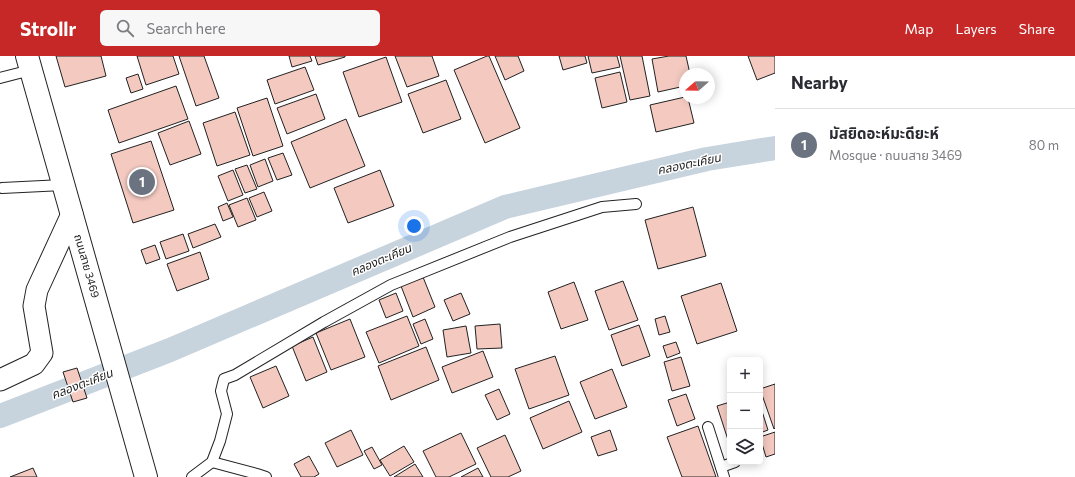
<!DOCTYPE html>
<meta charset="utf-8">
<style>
:root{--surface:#fff;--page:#f7f7f7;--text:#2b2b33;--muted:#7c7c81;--line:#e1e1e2;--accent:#c62828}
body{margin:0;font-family:Commissioner,"Noto Sans Thai",sans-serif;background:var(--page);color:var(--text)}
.controls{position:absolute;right:12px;bottom:12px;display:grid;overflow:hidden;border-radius:6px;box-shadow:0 2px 10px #0003}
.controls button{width:36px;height:36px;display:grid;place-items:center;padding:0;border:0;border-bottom:1px solid var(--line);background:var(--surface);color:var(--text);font:20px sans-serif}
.compass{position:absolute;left:679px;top:12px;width:36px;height:36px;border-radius:50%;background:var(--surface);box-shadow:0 2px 10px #0003;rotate:250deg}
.you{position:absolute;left:414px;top:170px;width:14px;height:14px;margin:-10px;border:3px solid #fff;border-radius:50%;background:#1a73e8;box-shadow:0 0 0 6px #1a73e833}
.badge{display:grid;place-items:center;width:26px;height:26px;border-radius:50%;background:var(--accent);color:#fff;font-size:13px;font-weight:700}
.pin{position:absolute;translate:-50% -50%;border:2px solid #fff;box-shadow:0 1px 4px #0006}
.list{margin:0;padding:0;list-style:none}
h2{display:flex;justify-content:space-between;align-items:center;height:52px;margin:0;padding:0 16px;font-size:17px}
h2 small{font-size:13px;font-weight:400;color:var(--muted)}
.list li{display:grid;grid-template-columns:26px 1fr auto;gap:12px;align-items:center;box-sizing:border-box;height:72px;padding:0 16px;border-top:1px solid var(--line)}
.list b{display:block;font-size:15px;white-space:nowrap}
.list p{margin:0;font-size:13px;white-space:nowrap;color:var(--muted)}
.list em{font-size:13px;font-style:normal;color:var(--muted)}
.icon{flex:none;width:22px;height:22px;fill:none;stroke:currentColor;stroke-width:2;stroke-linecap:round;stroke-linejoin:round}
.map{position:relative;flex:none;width:775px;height:421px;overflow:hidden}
header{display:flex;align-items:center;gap:24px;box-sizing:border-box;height:56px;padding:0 20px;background:var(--accent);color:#fff}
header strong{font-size:19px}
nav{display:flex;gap:22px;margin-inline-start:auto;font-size:14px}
.search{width:280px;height:36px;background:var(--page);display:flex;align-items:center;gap:10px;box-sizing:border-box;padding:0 14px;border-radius:6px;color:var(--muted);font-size:15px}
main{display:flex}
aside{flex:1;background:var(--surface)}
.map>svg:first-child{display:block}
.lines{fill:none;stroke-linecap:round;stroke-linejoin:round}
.canal{stroke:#c7d3dd;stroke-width:24}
.building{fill:#f3c9c0;stroke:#222}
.lane-casing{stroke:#222;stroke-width:12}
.street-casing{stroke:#222;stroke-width:23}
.secondary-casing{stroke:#222;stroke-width:24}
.lane{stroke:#fff;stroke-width:10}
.street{stroke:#fff;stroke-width:21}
.secondary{stroke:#fff;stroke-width:22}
.labels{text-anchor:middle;stroke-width:3;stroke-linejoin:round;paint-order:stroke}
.street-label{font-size:11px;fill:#222;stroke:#fff}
.water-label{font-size:12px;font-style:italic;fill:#222;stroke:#fff}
</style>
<header>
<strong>Strollr</strong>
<div class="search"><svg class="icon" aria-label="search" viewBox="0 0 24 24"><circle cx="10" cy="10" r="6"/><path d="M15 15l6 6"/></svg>Search here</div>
<nav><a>Map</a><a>Layers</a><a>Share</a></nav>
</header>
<main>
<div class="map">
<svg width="775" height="421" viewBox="0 0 775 421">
<rect width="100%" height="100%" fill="#fff"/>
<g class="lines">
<path class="canal" d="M0,360L170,294L505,151L707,103L775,92"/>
</g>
<g class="building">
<path d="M56,0H101L106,20L65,31Z"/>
<path d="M137,0H173L179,18L146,29Z"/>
<path d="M179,0H204L219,42L196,50Z"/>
<path d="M289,0H310L312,5L292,11Z"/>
<path d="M315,0H345V1L318,9Z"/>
<path d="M395,0H432L439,20L407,31Z"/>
<path d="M487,0H489L520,72L485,87L454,14Z"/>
<path d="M495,0H518L524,15L505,24Z"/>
<path d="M559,0H585L587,7L563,14Z"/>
<path d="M588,0H617L620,11L592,17Z"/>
<path d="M620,0H642L650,40L630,44Z"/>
<path d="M669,0H686L690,18H685V30L658,36L652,3Z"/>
<path d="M748,0H775V17L757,24Z"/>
<path d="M386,1L402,46L359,61L343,16Z"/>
<path d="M305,11L314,34L275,48L267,24Z"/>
<path d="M620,16L627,46L602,52L595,22Z"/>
<path d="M138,18L143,33L131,37L126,22Z"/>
<path d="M446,24L461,63L423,77L408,38Z"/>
<path d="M176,30L188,63L119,87L108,54Z"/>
<path d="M316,38L325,63L287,78L277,52Z"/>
<path d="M685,41V42H688L694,67L656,76L650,49Z"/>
<path d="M267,42L283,90L253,100L237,52Z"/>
<path d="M235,56L250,99L217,110L203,67Z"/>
<path d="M346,63L365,110L310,132L291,86Z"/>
<path d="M189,65L201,98L170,109L158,77Z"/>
<path d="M151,85L174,154L133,167L111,98Z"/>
<path d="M283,97L292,119L277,124L268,102Z"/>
<path d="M265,103L273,125L258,131L250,109Z"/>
<path d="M247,109L257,133L245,137L235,113Z"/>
<path d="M233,114L243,139L228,145L218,120Z"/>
<path d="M380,114L394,150L348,167L334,132Z"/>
<path d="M264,136L272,155L257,161L249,142Z"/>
<path d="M247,142L256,164L238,171L229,149Z"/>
<path d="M227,147L233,161L223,165L218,151Z"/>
<path d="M693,151L706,200L658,213L645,164Z"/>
<path d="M215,168L221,181L193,192L188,178Z"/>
<path d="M183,178L189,195L166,203L160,186Z"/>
<path d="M155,189L160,203L146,208L141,194Z"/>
<path d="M200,196L209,223L177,235L167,208Z"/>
<path d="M423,221L435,251L413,261L401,230Z"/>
<path d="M623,225L638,264L609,274L595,235Z"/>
<path d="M574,226L588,264L561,273L548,236Z"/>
<path d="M721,227L737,275L697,288L681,240Z"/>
<path d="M396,237L403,255L386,262L379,244Z"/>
<path d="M461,237L470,258L453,265L444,244Z"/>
<path d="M407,260L419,290L379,307L366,276Z"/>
<path d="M665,260L670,276L659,279L655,263Z"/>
<path d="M350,263L365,301L331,314L316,277Z"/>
<path d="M425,263L433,283L421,288L413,268Z"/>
<path d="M500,268L502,292L477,293L475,270Z"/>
<path d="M639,269L650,300L622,310L611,279Z"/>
<path d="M466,270L471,297L447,301L443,274Z"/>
<path d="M313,281L327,316L306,325L292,290Z"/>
<path d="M676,286L680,297L667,302L663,290Z"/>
<path d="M426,291L439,324L391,344L378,310Z"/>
<path d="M483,295L493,321L452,337L442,311Z"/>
<path d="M555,300L569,339L529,353L515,313Z"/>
<path d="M681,301L690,330L672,335L664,306Z"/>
<path d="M276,310L289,340L263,352L250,321Z"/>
<path d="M77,312L87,342L73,346L63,316Z"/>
<path d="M612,313L627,351L595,363L580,326Z"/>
<path d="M775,328V372L774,373L760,333Z"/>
<path d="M499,333L510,358L497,364L485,339Z"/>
<path d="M686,338L695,363L677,370L668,344Z"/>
<path d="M569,345L582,376L543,393L530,362Z"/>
<path d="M730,346V387H729L717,350Z"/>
<path d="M760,349L768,374L760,377Z"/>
<path d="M698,370L716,421H682L667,381Z"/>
<path d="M351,374L363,399L337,411L325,387Z"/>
<path d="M610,374L617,394L598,400L591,381Z"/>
<path d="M775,376V398L766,401L760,381Z"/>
<path d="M461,377L476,408L449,421H436L423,395Z"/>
<path d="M505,379L521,415L508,421H491L477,392Z"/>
<path d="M404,390L414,406L390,420L380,404Z"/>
<path d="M372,391L382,409L374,413L364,395Z"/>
<path d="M309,400L319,418L314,421H301L294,408Z"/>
<path d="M415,408L423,421H394Z"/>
<path d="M33,412L37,421H10Z"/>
<path d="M478,412L483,421H461Z"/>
</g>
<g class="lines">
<defs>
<g id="lane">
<path d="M0,22L31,14"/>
<path d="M2,132L63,129"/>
<path d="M708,371L724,421"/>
<path d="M212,406L257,418L266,421"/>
<path d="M721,411L735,406"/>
<path d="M192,421L212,406L220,385L227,358L221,335L224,323L235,319L324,266L391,229L510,181L602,151L636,148"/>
</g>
<path id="street" d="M0,324L34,308L42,297L34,250L37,234L72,158"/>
<path id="secondary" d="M27,0L146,421"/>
</defs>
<use href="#lane" class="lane-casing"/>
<use href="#street" class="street-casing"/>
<use href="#secondary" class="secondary-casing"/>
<use href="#lane" class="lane"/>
<use href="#street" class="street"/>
<use href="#secondary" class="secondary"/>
</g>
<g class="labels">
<g class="street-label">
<text transform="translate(87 210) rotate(74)" y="4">ถนนสาย 3469</text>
</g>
<g class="water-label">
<text transform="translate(689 108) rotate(-12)" y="4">คลองตะเคียน</text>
<text transform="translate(381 204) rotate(-23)" y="4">คลองตะเคียน</text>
<text transform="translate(82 328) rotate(-21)" y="4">คลองตะเคียน</text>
</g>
</g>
</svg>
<div class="controls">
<button>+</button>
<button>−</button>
<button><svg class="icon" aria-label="layers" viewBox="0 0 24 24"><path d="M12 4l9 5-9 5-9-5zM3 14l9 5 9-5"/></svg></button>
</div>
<svg class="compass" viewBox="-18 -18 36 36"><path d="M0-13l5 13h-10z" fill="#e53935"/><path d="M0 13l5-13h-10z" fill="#7c7c81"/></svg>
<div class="you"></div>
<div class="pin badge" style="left:142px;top:126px;background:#6b7280">1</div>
</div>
<aside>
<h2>Nearby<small></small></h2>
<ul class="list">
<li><span class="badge" style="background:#6b7280">1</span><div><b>มัสยิดอะห์มะดียะห์</b><p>Mosque · ถนนสาย 3469</p></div><em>80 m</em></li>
</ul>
</aside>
</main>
